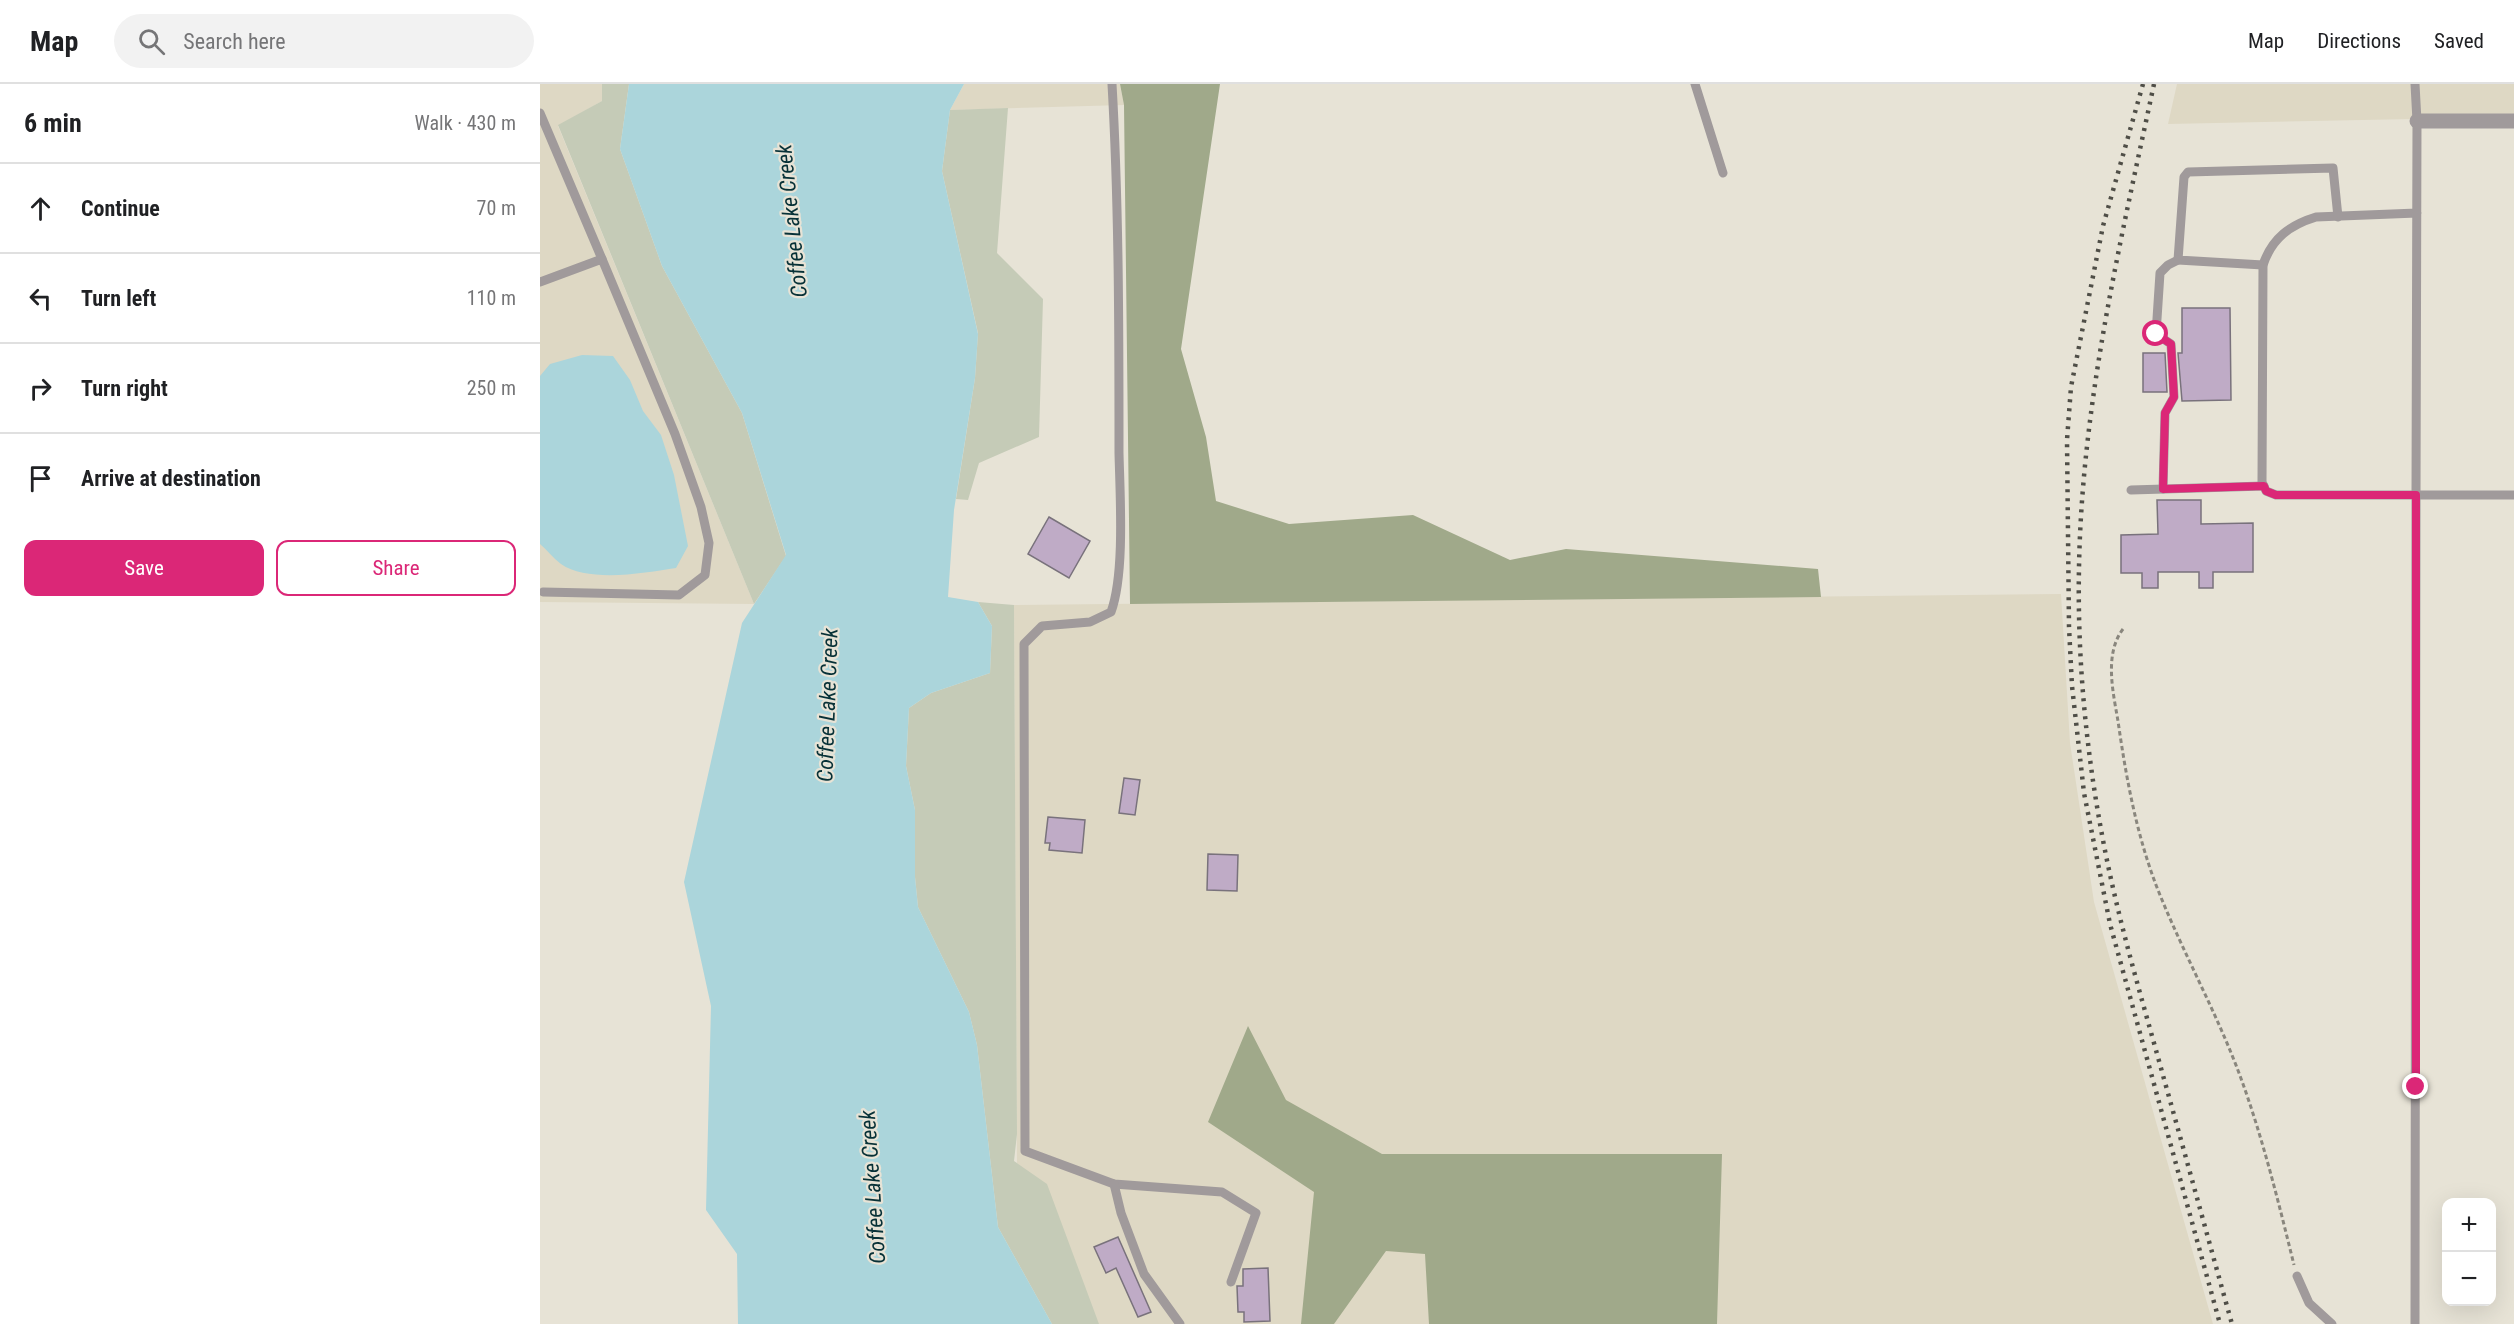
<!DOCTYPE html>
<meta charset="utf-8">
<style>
:root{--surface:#fff;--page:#f2f2f2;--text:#202124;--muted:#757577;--line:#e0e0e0;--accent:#db2777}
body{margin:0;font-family:"Roboto Condensed",sans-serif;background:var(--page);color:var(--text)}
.controls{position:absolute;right:18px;bottom:18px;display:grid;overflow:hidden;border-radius:12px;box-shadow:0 6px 24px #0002}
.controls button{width:54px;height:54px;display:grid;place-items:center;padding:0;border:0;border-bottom:2px solid var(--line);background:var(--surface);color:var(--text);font:30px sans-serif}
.stop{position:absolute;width:18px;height:18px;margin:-14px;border:4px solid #db2777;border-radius:50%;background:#fff}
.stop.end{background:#db2777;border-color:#fff;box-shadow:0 2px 6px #0008}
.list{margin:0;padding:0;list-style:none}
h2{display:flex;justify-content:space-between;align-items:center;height:78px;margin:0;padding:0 24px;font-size:26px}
h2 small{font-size:20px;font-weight:400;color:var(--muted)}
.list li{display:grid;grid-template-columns:39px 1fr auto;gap:18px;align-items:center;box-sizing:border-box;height:90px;padding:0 24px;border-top:2px solid var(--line)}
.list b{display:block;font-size:22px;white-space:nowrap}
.list em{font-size:20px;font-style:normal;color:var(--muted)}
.actions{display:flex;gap:12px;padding:18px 24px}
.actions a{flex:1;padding:14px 0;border:2px solid var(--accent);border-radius:12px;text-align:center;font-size:21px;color:var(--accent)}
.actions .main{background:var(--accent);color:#fff}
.icon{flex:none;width:33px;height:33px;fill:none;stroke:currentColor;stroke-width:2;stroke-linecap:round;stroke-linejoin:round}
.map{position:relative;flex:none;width:1974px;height:1240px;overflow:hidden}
header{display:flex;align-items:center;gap:36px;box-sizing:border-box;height:84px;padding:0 30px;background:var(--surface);border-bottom:2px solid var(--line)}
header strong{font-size:28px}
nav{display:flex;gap:33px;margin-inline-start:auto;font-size:21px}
.search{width:420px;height:54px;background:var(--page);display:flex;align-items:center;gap:15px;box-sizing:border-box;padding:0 21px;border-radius:33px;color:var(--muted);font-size:22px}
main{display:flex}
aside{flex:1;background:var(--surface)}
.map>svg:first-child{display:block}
.built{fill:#ded8c4}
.green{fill:#c5cbb7}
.forest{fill:#a0a98a}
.water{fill:#abd5db}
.building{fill:#bfabc6;stroke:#79727c;stroke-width:1.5}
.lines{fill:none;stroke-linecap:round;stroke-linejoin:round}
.path{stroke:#89867d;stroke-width:3;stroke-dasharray:4.5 3;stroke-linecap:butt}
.service{stroke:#a09a9b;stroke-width:9}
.minor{stroke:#a09a9b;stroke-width:15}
.rail{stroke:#4f4e47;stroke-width:4.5;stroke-dasharray:3 6;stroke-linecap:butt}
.route{stroke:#db2777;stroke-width:8}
.labels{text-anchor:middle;stroke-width:4.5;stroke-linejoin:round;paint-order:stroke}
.water-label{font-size:22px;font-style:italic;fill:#073137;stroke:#e7e3d6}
</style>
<header>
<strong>Map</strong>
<div class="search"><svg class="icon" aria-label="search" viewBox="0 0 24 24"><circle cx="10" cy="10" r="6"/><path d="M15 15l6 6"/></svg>Search here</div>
<nav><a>Map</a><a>Directions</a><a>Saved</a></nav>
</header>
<main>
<aside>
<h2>6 min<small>Walk · 430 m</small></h2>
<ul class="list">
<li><svg class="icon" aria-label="ahead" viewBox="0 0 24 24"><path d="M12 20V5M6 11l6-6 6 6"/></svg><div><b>Continue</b></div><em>70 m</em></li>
<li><svg class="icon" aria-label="left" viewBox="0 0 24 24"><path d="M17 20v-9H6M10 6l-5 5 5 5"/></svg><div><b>Turn left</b></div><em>110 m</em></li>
<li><svg class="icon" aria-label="right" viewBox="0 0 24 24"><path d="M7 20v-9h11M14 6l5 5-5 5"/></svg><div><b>Turn right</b></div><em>250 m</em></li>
<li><svg class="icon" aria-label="arrive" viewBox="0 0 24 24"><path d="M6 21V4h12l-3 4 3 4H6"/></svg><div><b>Arrive at destination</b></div></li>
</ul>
<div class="actions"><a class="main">Save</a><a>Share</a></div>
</aside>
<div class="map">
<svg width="1974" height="1240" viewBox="0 0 1974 1240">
<rect width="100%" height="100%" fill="#e7e3d6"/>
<g class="built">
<path d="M0,0H62V17L18,42L214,520L0,518Z"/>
<path d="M424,0H580L584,21L410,26Z"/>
<path d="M1637,0H1974V33L1628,40Z"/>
<path d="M1521,510L1530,659L1554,818L1673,1240H536L477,1089L474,521Z"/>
</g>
<g class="green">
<path d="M62,0H89L80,65L122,182L202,329L246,472L214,520L18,41L62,17Z"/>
<path d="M468,24L457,169L503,215L499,353L439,379L428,416L416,415L435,294L438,249L402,87L410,26Z"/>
<path d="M438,518L474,521L477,1050L474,1077L507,1100L559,1240H512L458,1143L437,961L429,928L378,823L375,793V726L366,682L369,624L391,609L450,589L452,542Z"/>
</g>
<g class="forest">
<path d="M580,0H680L641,265L666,353L676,417L749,440L873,431L970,476L1026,465L1278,485L1281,513L590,520L584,21Z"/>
<path d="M708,942L746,1016L842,1070H1182L1177,1240H889L885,1170L846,1167L794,1240H761L774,1108L668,1038Z"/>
</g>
<g class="water">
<path d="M89,0H424L410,26L402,87L438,250L435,294L414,426L408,513L438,518L452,542L450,589L391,609L369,624L366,682L375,726V793L378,823L429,928L437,961L458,1143L512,1240H198L197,1170L166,1126L171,922L144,798L202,539L246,471L202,329L122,182L80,65Z"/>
<path d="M42,271L73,272L90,296L103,327L121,351L134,391L148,462L136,484C105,489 48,499 21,480C13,474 7,466 0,460V292L10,280Z"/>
</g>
<g class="building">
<path d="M1642,224H1690L1691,316L1642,317L1638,269H1642Z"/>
<path d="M1603,269H1625L1627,308H1603Z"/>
<path d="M1617,416H1661V440L1713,439V488H1673V504H1659V488H1618V504H1602V489H1581V451L1618,450Z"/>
<path d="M509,433L550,457L529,494L488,470Z"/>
<path d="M584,694L600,696L595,731L579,729Z"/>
<path d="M508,733L545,736L542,769L509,766L510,759H505Z"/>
<path d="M668,770L698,771L697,807L667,806Z"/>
<path d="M578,1153L611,1228L598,1233L576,1184L566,1189L554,1163Z"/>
<path d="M728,1184L730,1237L704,1238V1228H698L697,1202H703V1185Z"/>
</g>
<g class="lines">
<path class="path" d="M1583,545C1564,570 1573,608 1578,637C1586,693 1596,748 1616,801C1641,865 1675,925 1699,989C1722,1051 1738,1116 1754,1181"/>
<g class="service">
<path d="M572,0C579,123 579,246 579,369C580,412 585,490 571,528L550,538L502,542L484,560L485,1067L574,1100L682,1108L716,1129L691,1198"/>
<path d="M1155,0L1183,89"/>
<path d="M1875,0L1877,37L1876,411H1736L1726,407L1722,398L1723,181C1732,154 1750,141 1776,133L1877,129"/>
<path d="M0,29L62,175"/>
<path d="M1723,181L1638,176L1644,93L1648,88L1793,84L1798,133"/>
<path d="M0,198L62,175L135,350L161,423L169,459L165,491L139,511L3,508"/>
<path d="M1623,405L1625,329L1634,313L1631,260L1616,250L1620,189L1628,181L1638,176"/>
<path d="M1591,406L1724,402"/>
<path d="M574,1100L581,1129L604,1190L640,1240"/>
<path d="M1757,1192L1769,1219L1792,1240"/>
<path d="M1875,1240L1876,411H1974"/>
</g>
<path class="minor" d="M1877,37H1974"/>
<g class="rail">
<path d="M1603,0L1563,142L1531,303L1527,356L1529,543L1532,602L1544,709L1570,840L1680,1240"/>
<path d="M1614,0C1580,160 1542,318 1539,483C1537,584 1548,687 1569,786C1584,856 1605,926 1624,995C1647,1077 1669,1158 1692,1240"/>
</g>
</g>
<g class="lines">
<path class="route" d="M1616,250L1631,260L1634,313L1625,329L1623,405L1724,402L1726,407L1736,411H1876V1003"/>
</g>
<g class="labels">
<g class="water-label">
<text transform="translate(251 137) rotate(-96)" y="8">Coffee Lake Creek</text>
<text transform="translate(287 621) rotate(-88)" y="8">Coffee Lake Creek</text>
<text transform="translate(332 1103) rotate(-94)" y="8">Coffee Lake Creek</text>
</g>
</g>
</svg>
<div class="controls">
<button>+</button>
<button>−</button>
</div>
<div class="stop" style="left:1616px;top:250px"></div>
<div class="stop end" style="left:1876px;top:1003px"></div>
</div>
</main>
